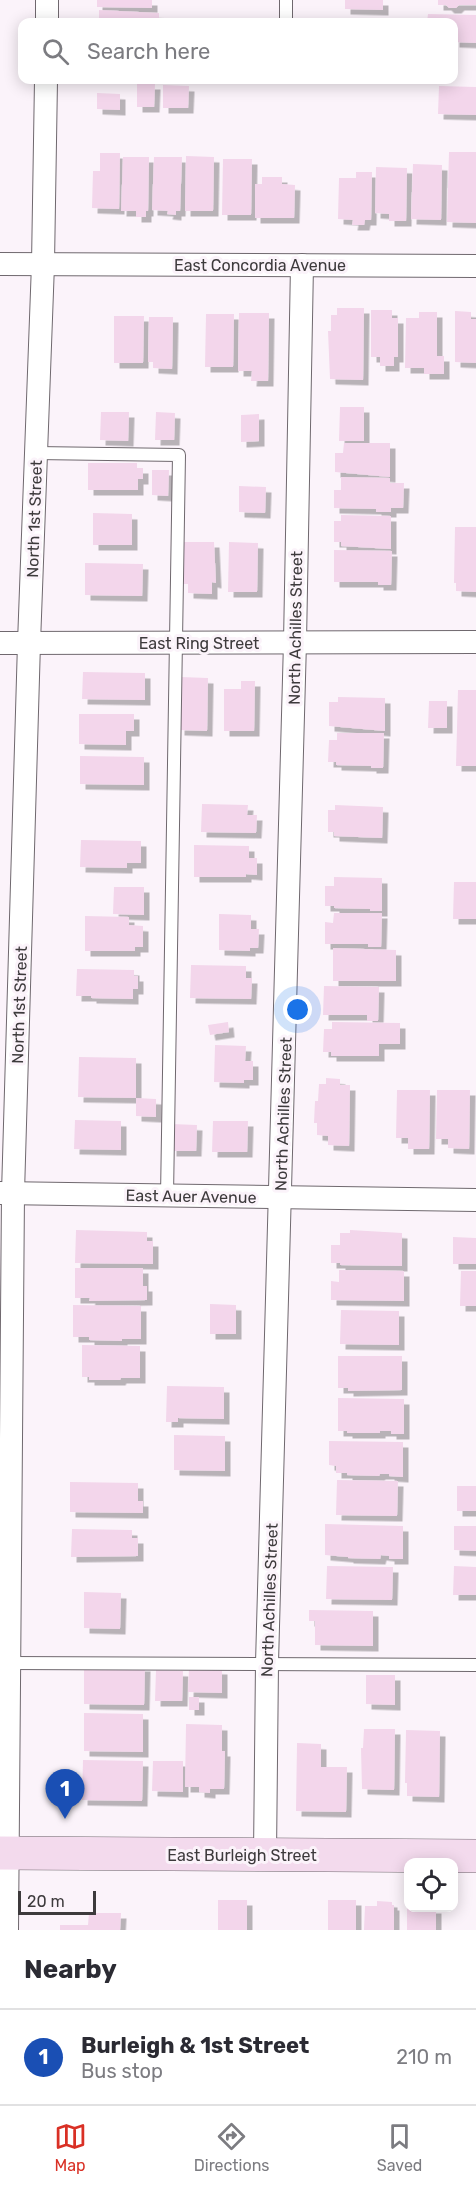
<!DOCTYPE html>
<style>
:root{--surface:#fff;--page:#f7f7f7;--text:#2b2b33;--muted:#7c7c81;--line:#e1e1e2;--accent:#d93025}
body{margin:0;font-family:Rubik,sans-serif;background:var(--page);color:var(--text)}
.controls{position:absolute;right:18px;bottom:18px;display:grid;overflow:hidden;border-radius:12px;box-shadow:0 3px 15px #0003}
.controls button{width:54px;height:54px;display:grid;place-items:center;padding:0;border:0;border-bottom:2px solid var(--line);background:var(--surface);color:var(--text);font:30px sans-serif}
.scale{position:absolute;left:18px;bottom:15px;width:78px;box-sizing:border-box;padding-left:6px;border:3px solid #3d3a3c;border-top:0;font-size:16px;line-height:21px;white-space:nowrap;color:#3d3a3c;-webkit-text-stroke:4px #fbf3fa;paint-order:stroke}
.you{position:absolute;left:298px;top:1010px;width:21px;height:21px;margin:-15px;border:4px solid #fff;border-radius:50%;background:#1a73e8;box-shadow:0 0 0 9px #1a73e833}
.badge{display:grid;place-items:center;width:39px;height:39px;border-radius:50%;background:var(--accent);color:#fff;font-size:20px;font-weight:700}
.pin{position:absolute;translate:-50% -50px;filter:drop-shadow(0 2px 3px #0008)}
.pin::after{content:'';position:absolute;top:32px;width:21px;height:18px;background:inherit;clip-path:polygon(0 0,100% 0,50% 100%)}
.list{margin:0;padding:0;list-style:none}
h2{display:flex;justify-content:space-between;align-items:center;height:78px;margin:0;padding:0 24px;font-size:26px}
h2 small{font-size:20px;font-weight:400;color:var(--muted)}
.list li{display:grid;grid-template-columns:39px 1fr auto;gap:18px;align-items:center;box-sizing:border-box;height:96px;padding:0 24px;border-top:2px solid var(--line)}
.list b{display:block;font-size:22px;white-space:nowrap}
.list p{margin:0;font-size:20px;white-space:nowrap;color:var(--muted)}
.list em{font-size:20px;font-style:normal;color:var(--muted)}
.icon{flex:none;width:33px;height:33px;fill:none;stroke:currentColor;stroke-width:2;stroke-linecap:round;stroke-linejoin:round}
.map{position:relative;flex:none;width:476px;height:1930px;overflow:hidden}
.search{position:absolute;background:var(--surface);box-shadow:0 3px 15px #0003;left:18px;right:18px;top:18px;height:66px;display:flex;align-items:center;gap:15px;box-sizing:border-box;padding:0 21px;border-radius:12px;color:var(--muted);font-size:22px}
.sheet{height:174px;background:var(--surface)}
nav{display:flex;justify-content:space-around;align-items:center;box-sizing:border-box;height:84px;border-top:2px solid var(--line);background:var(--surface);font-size:16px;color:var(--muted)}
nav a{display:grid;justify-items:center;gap:3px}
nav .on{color:var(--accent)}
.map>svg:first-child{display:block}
.building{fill:#f3d6eb;filter:url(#shadow)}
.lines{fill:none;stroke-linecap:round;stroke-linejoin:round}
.lane-casing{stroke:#6f686e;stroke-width:14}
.street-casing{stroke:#6f686e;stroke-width:24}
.secondary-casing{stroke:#6f686e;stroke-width:34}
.lane{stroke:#fff;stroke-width:12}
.street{stroke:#fff;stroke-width:22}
.secondary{stroke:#f3daed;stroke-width:33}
.labels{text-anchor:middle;stroke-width:6;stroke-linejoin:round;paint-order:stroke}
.street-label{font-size:16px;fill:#3d3a3c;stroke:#fbf3fa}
</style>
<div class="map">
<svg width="476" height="1930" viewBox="0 0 476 1930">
<defs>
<filter id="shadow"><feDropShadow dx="5.5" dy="5.5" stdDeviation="0" flood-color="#0004"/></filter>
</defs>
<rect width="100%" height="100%" fill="#fbf3fa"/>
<g class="building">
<path d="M97,0H152V8L97,7Z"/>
<path d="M345,0H383V10L345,9Z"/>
<path d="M438,0H476V5H459L456,8H449L446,5H438Z"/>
<path d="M99,10L159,13V22H99Z"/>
<path d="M428,14L476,15V43L454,42V22H427Z"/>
<path d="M137,84H155L154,107H137Z"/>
<path d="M163,85L189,86L188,108H163Z"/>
<path d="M439,86L476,87V115L438,114Z"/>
<path d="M97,93L120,94V110L97,109Z"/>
<path d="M449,152H476V223L447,222Z"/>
<path d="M100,153H120L119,209L92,208L93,171H100Z"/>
<path d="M186,156L214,157L213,211H185Z"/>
<path d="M123,157H149L148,211H146V217H136V211H121Z"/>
<path d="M154,157H182L180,211H176V215L167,214L168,211L152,210Z"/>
<path d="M223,159H252L251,215H222Z"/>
<path d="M413,164L442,165L441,220L411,219Z"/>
<path d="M376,167L407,168L406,221H389V214L375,213Z"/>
<path d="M356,172H372L371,220H365L364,225H352L353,220L338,219L339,178H356Z"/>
<path d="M262,177H282V184L295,185L294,218H255V184H262Z"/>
<path d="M337,308H364L363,380L330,379L328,331H331V315H337Z"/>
<path d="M371,310H392V318H398V357H394V366H380V357H371Z"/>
<path d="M455,311L471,312V319H476V363L455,362Z"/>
<path d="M419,312H437V356H444V374H424V368H405L406,318H419Z"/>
<path d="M239,313H269L268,381H251L252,371H238Z"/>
<path d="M206,314H234L233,367H205Z"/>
<path d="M114,316H144L143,363H114Z"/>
<path d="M149,317H173L172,369L153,368V362H148Z"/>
<path d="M340,407H364V441H339Z"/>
<path d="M101,412H129L128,441L100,440Z"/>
<path d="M156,412L175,413L174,440H155Z"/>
<path d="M259,414V441L241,442V415Z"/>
<path d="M344,443H390V477L335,472V453H343Z"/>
<path d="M88,463H137V468H143V479H138V490H88Z"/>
<path d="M152,470H169L168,496L152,495Z"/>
<path d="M341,477L390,478V483H404L403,508H391V512H376V509L334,508V490H341Z"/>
<path d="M239,486L266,487L265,513L239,512Z"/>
<path d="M93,513L132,514V545H93Z"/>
<path d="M341,515L391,516V549L341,546V542H334V521H341Z"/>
<path d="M455,527H476V592L456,591V583H454Z"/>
<path d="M184,542H214L216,583L212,582V594L188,593V584H183Z"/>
<path d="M229,542L258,543L257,592H228Z"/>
<path d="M334,550L392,551L391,585H378V582H334Z"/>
<path d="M85,563L143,564L142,596L85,595Z"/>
<path d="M83,672L145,673V700L82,699Z"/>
<path d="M180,677L208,678L207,731L179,730Z"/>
<path d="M241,681H255L254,731H224V689H241Z"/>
<path d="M458,690H476V766H456Z"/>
<path d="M338,697L385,698V731L329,726V702H338Z"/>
<path d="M429,701H447V728H428Z"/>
<path d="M79,714H134V731H126V745L79,744Z"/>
<path d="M337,733H384L383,768H371V766L336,765V762H328L329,740H337Z"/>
<path d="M80,756L144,757V785L80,784Z"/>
<path d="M202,804L248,805L247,815H257L256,833L201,832Z"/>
<path d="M335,805L383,807L382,838L334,836V832H328V810H335Z"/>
<path d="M81,840L141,841V863H127V868L80,867Z"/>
<path d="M194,845L249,846V858H257V875L246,874V877H194Z"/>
<path d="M334,877L382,878V911H370V909L334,908V906H325V886H334Z"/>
<path d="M454,882H476V919H453Z"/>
<path d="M114,887H144V915L113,914Z"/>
<path d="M334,913H382L381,947H368V944H325V922L333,923Z"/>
<path d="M219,914L251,915V929H259L258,948H250V951L219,950Z"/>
<path d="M85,916L129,917V925L143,926V947H135V951H85Z"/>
<path d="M333,948L396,950V981H333Z"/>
<path d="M191,965L246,966V978H252L251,999L190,998Z"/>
<path d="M77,969L134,970V976H138V989H133V999L91,998V996H76Z"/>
<path d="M324,986L379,987L378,1021H367V1015H323Z"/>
<path d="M228,1022L229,1032L210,1035L208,1025Z"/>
<path d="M332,1022L400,1023V1044H379V1056H331V1052H323L324,1029H332Z"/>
<path d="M215,1045L246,1046L245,1061H253V1080H244V1083L214,1082Z"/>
<path d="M79,1057L136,1058V1098L78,1097Z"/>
<path d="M326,1078L340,1079V1085H350L349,1146L328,1145V1136L317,1135V1123H314L315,1101H318L319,1084H326Z"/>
<path d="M397,1090H430L429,1149H408V1138H396Z"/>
<path d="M437,1090H470L469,1149L448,1148V1139H436Z"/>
<path d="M136,1098L156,1099V1117L136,1116Z"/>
<path d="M75,1120L121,1121V1150L74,1149Z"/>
<path d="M213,1121H248L247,1152H212Z"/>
<path d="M171,1124L197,1125L196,1151H171Z"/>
<path d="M76,1230L147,1232V1241H153V1264L75,1263Z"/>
<path d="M350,1230L402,1233V1266L340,1265V1263H331V1245H340V1233H350Z"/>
<path d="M453,1237L476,1238V1264H453Z"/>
<path d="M75,1268H143V1286H147V1300L89,1301L90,1298H75Z"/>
<path d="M339,1270L404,1271V1301L331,1300V1281L339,1282Z"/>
<path d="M461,1271H476V1306H460Z"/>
<path d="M210,1304L236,1305V1334H210Z"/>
<path d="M73,1305L141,1306V1339H122V1341L89,1340V1337H73Z"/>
<path d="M341,1310L399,1311V1345L340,1344Z"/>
<path d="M82,1345L140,1346V1378H121L120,1380H89V1377H82Z"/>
<path d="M338,1356H402V1390L348,1391V1388H338Z"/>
<path d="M167,1386L224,1387V1419L178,1418V1422H166Z"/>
<path d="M338,1398L404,1399V1434H391V1431H380V1433H347V1431H338Z"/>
<path d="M174,1435L225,1436V1471L174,1470Z"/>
<path d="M329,1441L403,1442V1477L389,1476V1474H380L379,1476L347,1475V1473H336V1466L329,1465Z"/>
<path d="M337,1480L398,1481L397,1516L336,1515Z"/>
<path d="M70,1482L138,1483V1501H143V1513L70,1512Z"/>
<rect x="457" y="1486" width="19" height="25"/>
<path d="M325,1524L403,1526V1559H389V1556L381,1555L380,1559L348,1558V1557L325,1555Z"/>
<path d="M454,1526H476V1551L454,1550Z"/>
<path d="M72,1529L132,1530V1538H138V1556L71,1557Z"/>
<path d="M327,1566L393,1567L392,1600L326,1599Z"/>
<path d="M454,1566L476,1567V1595H453Z"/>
<path d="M84,1592L121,1593L120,1629L84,1628Z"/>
<path d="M309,1610L373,1611V1646L315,1645V1621H309Z"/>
<path d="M84,1666H145L144,1705L84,1704Z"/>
<path d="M189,1668L222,1669V1693L188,1692Z"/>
<path d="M156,1670L183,1671L182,1701H155Z"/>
<path d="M366,1675H395V1705L366,1704Z"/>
<rect x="189" y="1697" width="10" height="13"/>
<path d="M84,1713L143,1714V1752L84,1751Z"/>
<path d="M186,1724L222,1725V1751H225L224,1789H210V1793L199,1792V1787H185Z"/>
<path d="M364,1729H395L394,1790L362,1789L361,1748H363Z"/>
<path d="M406,1730L440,1731L439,1797L407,1796V1783H405Z"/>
<path d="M297,1743L321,1744V1767H347L346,1812L296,1811Z"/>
<path d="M83,1760L143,1761L142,1801L82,1800Z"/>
<path d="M153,1761H183V1792L152,1791Z"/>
<rect x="218" y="1900" width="29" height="30"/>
<rect x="328" y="1900" width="28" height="30"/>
<path d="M377,1901L392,1902V1905H394V1930H364L365,1906H377Z"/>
<rect x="407" y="1908" width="29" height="22"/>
<path d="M89,1913H121L120,1930H60V1925H88Z"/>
</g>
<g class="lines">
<defs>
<g id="lane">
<path d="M286,22V0"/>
<path d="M36,453L179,455L167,1196"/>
<path d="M9,1663L476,1665"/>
</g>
<g id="street">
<path d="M47,22V0"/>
<path d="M0,264L476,266"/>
<path d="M0,643L476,642"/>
<path d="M0,1193L476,1200"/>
<path d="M265,1855L267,1663L295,642L302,265"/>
<path d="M7,1930L13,1193L29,643L43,264L46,80"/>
</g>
<path id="secondary" d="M0,1853L476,1856"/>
</defs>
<use href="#lane" class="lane-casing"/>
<use href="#street" class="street-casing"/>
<use href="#secondary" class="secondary-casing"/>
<use href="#lane" class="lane"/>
<use href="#street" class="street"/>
<use href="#secondary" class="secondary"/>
</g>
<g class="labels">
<g class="street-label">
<text x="260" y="271">East Concordia Avenue</text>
<text transform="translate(34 519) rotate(-88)" y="6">North 1st Street</text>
<text transform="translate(295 628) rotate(-89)" y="6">North Achilles Street</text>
<text x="199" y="649">East Ring Street</text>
<text transform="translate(19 1005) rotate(-88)" y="6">North 1st Street</text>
<text transform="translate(283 1114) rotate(-88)" y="6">North Achilles Street</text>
<text transform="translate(191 1196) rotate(1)" y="6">East Auer Avenue</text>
<text transform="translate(269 1600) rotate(-88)" y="6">North Achilles Street</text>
<text x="242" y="1861">East Burleigh Street</text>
</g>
</g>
</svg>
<div class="controls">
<button><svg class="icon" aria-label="locate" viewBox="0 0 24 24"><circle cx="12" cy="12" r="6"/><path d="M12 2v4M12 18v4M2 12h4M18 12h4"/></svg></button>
</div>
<div class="scale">20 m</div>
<div class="you"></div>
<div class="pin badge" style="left:65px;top:1819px;background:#1a4fb4">1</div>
<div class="search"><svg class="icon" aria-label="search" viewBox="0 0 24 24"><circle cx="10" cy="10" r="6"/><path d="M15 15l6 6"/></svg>Search here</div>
</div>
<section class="sheet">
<h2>Nearby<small></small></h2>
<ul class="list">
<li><span class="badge" style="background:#1a4fb4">1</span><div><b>Burleigh &amp; 1st Street</b><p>Bus stop</p></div><em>210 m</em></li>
</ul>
</section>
<nav>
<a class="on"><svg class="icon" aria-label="map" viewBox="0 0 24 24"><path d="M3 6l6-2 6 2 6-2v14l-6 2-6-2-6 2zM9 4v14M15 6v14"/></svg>Map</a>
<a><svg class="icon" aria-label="directions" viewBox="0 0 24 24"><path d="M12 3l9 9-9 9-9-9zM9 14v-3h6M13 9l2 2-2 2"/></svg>Directions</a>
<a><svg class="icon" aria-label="saved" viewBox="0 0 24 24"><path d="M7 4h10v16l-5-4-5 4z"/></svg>Saved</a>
</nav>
